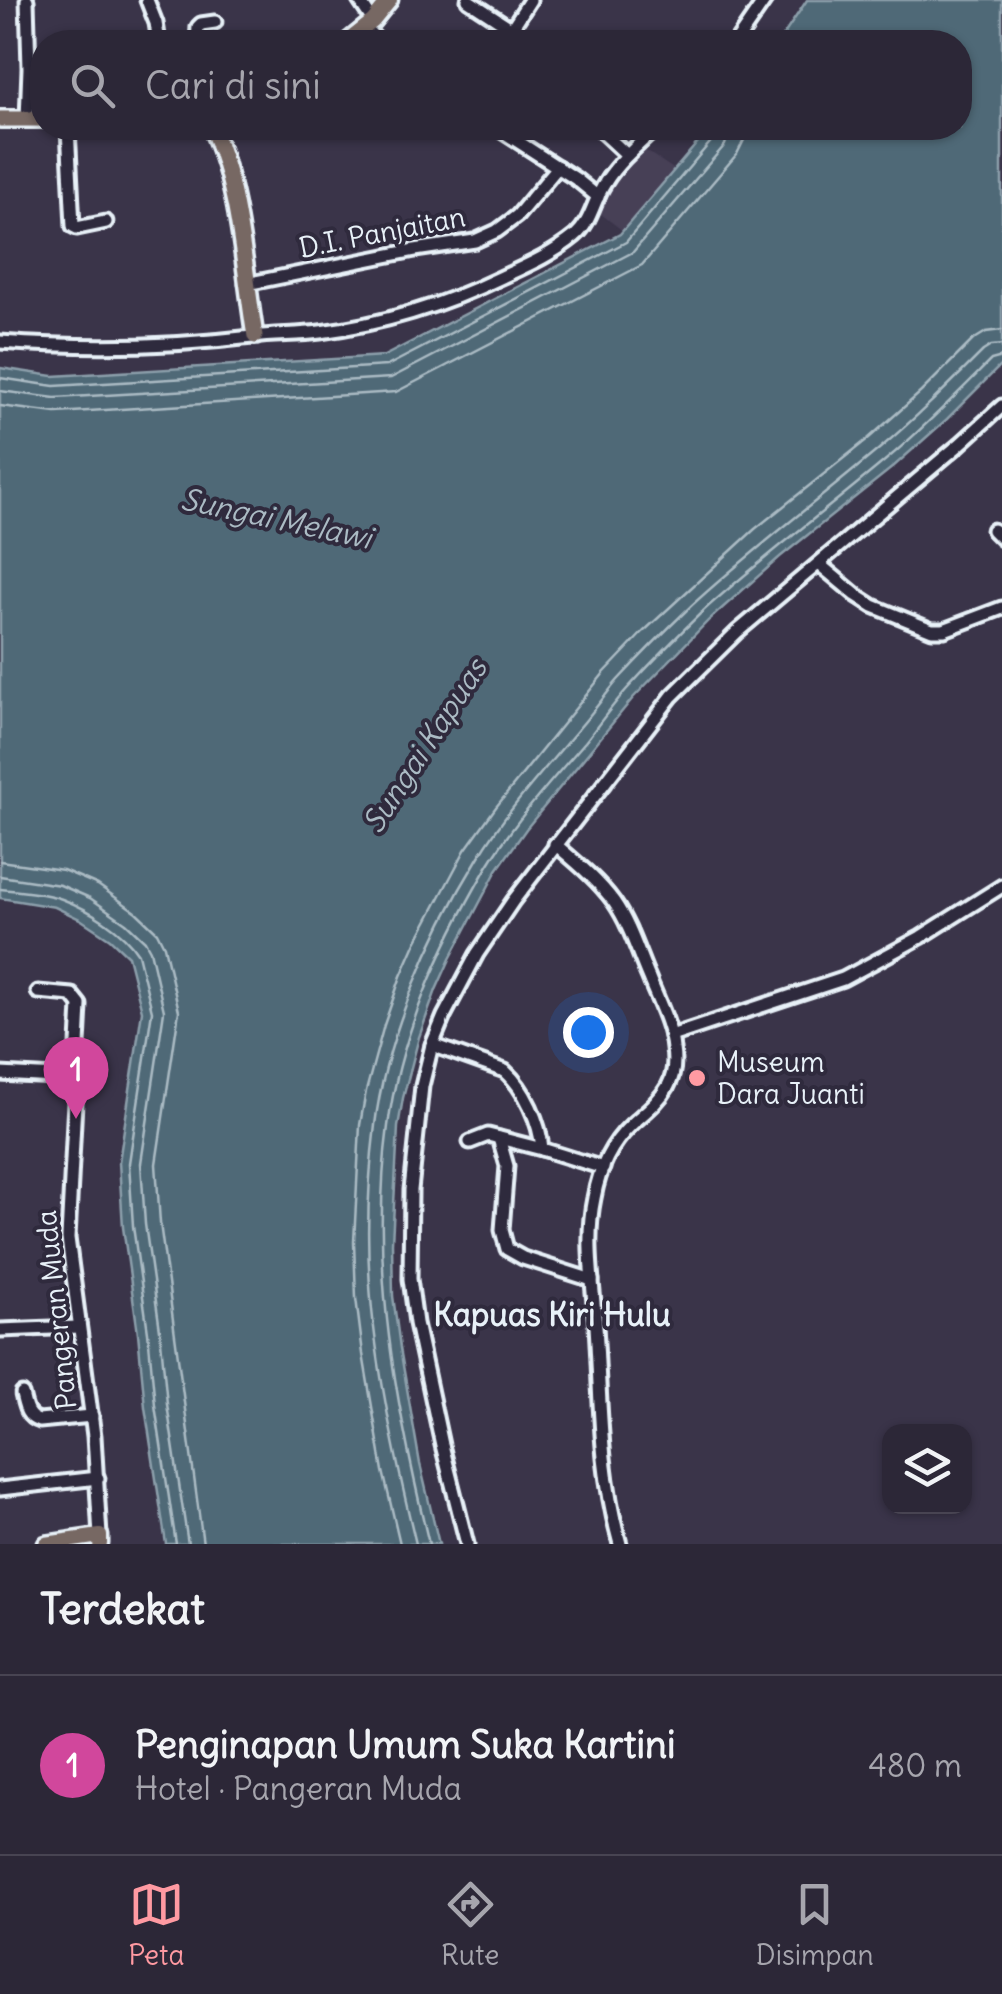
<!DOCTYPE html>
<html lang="id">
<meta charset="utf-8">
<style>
:root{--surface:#2c2737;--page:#342f3f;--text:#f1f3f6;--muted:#a6a5ad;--line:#484452;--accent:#ff9aa2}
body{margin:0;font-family:Delius,sans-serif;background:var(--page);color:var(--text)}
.controls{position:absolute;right:30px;bottom:30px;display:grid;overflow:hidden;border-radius:20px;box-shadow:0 2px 8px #0004}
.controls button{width:90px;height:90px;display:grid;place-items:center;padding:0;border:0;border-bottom:2px solid var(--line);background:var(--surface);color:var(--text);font:50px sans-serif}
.you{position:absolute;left:588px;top:1032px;width:35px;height:35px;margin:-25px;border:8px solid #fff;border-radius:50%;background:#1a73e8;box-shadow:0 0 0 15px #1a73e833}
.badge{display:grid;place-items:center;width:65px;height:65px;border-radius:50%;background:var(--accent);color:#fff;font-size:32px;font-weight:700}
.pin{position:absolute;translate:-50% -82px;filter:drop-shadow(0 2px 5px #0008)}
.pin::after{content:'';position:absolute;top:52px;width:35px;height:30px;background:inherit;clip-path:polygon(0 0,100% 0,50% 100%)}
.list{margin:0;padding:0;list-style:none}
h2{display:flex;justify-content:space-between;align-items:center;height:130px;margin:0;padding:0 40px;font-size:42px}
h2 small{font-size:32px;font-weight:400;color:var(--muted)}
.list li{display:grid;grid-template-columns:65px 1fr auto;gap:30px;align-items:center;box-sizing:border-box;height:180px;padding:0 40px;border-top:2px solid var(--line)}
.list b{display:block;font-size:38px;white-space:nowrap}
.list p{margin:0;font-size:32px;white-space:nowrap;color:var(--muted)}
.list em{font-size:32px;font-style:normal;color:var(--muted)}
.icon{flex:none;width:55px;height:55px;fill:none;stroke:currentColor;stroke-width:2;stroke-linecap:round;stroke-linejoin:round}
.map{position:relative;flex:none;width:1002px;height:1544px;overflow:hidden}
.search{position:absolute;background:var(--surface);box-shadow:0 2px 8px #0004;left:30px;right:30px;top:30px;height:110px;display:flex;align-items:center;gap:25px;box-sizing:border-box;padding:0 35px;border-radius:40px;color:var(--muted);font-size:38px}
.sheet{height:310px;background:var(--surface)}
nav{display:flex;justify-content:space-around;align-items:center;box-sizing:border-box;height:140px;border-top:2px solid var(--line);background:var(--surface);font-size:28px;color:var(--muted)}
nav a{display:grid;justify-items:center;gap:5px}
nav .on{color:var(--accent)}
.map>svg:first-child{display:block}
.built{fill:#473f57}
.water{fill:#4f6977;stroke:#8c9fab;stroke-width:2.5}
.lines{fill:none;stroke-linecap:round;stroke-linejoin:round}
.shore{stroke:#abbbc4;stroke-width:2.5}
.minor-casing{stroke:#e8f1f8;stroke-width:19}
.major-casing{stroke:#e8f1f8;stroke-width:21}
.highway-casing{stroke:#e8f1f8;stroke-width:22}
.minor{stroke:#2f2a3d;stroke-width:11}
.major{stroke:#776864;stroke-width:14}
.highway{stroke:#776864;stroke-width:15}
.poi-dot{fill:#ff9aa2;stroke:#2f2a3d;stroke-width:4}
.labels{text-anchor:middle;stroke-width:8;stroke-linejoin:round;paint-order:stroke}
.street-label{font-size:28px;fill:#e8f1f8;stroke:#2f2a3d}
.poi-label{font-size:28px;fill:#e8f1f8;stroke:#2f2a3d;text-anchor:start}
.water-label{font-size:30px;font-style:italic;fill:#abbbc4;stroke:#2f2a3d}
.quarter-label{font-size:32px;font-weight:bold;fill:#e8f1f8;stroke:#2f2a3d}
</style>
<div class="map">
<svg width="1002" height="1544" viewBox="0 0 1002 1544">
<rect width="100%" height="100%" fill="#3a3449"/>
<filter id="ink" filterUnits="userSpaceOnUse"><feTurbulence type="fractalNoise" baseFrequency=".01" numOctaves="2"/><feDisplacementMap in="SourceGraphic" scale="20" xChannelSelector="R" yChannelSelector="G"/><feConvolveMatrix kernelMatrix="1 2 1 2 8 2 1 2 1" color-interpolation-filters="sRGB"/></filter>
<g filter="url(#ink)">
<path class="built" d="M643,149L710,193L662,261L597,211L612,181Z"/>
<path class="water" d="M807,0H1002V364L947,419L893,467L780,557L709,620L633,698L526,829L497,870L450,959L436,990L419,1037L403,1098L398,1127L392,1243L393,1296L400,1348L420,1464L439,1544H166L145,1407L138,1333L123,1227L119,1162L142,1011L128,956L110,939L80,919L55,907L0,898V368L53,376L384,356L620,234L710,128H960V42H779Z"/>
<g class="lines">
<g class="shore">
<path d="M0,378L54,386L387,366L626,242L714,138L717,128"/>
<path d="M0,391L55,398L391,378L633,252L725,145L730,128"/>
<path d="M0,406L56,413L396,392L642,265L737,154L744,140L745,128"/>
<path d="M0,861L63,870L98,885L136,912L157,932L164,946L179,1011L156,1164L160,1223L203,1544"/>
<path d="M0,876L60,885L90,898L126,923L145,941L150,950L164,1011L141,1163L145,1224L160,1330L167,1404L188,1544"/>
<path d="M0,889C14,890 50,894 62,899C88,909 123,930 138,954L152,1011L129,1163L133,1226L148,1332L155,1405L176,1544"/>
<path d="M400,1544L383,1471L363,1354L356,1298L354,1242L360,1125L366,1091L384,1025L401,976L416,942L465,850L496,807L604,673L643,632L755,529L869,438L921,392L973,340L986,332L1002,330"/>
<path d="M416,1544C397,1466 378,1379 371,1299C366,1242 368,1181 375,1125C386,1035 431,935 478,858C506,811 545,769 580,727C593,712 605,695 618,680C642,654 667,629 692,605C752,550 816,502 878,450C915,419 949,385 983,351L991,346L1002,345"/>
<path d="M429,1544C396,1406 369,1268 388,1126C400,1034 441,946 487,867C514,822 551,781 585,742C599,724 612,706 627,689C651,663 676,637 701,613C761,559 825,511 887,459C924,428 957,394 991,360L1002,357"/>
</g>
<defs>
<g id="minor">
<path d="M147,0L156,23L159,42"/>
<path d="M359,0L373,21"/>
<path d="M468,0L532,42"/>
<path d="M365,28L379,42"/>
<path d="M197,42L198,27L201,24L215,22"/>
<path d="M503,42L530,0"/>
<path d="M736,42L765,0"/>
<path d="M27,119L29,68L27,0"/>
<path d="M68,128L73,226L77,228L106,222"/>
<path d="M497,128L576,179L598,197"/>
<path d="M598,128L627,155"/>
<path d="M246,284L415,250L475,241L497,231L517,216L558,167"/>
<path d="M0,342C83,348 169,347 252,337C274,334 297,335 320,332C383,324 446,304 502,277C528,265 553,254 575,236C592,221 593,201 605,183C618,162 638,145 656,128"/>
<path d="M993,530L1002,539"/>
<path d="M819,564L856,595L873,606L932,630H944L1002,608"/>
<path d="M555,844C576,862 598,880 614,902C630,925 638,953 649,978C658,1001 671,1025 673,1049C675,1062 674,1075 668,1086C659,1102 644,1113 631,1125C611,1144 599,1170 594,1198C585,1240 593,1284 596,1326C601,1403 599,1468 620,1544"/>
<path d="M38,992L72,995L80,1005L68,1238L94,1436L100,1536"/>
<path d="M671,1036L843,979L921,937L1002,886"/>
<path d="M432,1045L505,1071C525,1089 540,1123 542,1149L603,1168"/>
<path d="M0,1074L75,1078"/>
<path d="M499,1138L507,1166L502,1230L507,1249L523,1258L592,1280"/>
<path d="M470,1142L488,1135L542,1149"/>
<path d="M0,1330L79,1327"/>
<path d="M22,1394C25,1406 26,1417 39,1421L92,1416"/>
<path d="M0,1489L98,1478"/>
<path d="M467,1544L442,1445L416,1323L410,1279L411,1190L422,1086L432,1045L444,1016L477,954L513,901L672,696L737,632L959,445L1002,406"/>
</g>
<g id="major">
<path d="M347,42L373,21L390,0"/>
<path d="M46,1544L100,1536V1544"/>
</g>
<g id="highway">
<path d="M0,119H42"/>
<path d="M212,129C240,189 244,270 255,336"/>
</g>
</defs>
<use href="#minor" class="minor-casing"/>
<use href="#major" class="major-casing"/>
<use href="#highway" class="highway-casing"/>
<use href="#minor" class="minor"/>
<use href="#major" class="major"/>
<use href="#highway" class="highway"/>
</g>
</g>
<circle class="poi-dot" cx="697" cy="1078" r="10"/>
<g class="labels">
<g class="street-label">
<text transform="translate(382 232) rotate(-11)" y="10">D.I. Panjaitan</text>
<text transform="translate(56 1310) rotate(-96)" y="10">Pangeran Muda</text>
</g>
<g class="poi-label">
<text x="717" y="1072">Museum<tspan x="717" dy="32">Dara Juanti</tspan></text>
</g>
<g class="water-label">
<text transform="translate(276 519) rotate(12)" y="10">Sungai Melawi</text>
<text transform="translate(425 746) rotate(-57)" y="10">Sungai Kapuas</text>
</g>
<g class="quarter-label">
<text x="552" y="1326">Kapuas Kiri Hulu</text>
</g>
</g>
</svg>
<div class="controls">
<button><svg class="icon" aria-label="layers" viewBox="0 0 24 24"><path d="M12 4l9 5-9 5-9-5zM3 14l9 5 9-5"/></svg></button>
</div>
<div class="you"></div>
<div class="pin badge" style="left:76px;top:1119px;background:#d1479c">1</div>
<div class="search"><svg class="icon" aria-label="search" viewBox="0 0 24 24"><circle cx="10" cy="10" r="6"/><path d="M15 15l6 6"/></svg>Cari di sini</div>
</div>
<section class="sheet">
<h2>Terdekat<small></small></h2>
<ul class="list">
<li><span class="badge" style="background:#d1479c">1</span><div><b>Penginapan Umum Suka Kartini</b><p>Hotel · Pangeran Muda</p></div><em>480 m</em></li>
</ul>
</section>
<nav>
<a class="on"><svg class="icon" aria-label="map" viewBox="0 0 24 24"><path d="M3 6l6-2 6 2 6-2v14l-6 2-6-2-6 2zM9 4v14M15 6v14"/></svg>Peta</a>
<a><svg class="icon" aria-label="directions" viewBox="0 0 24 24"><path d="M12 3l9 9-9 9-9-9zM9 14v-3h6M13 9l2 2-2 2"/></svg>Rute</a>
<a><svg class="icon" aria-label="saved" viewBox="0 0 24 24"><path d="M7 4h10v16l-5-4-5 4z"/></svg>Disimpan</a>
</nav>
